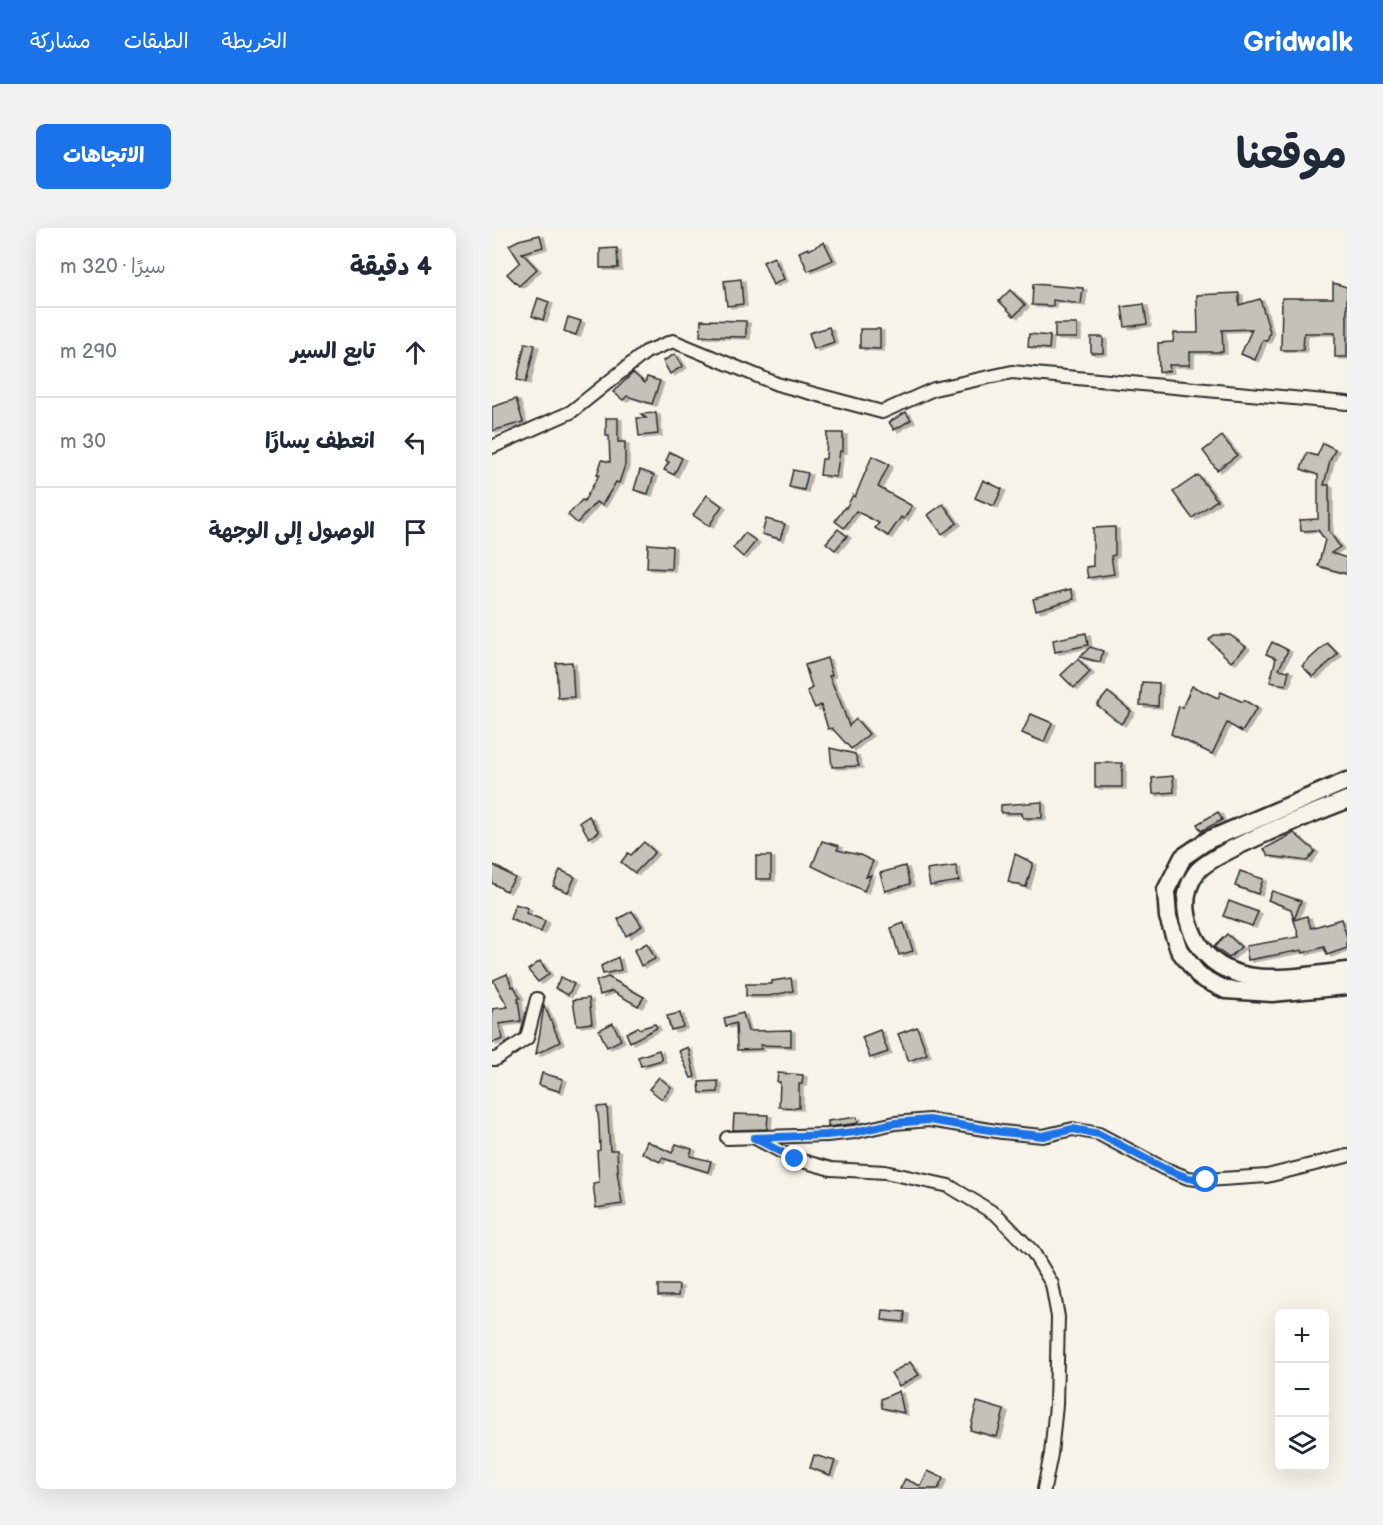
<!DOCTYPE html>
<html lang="ar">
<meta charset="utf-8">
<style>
:root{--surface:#fff;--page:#f2f2f3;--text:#1f2937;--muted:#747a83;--line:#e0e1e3;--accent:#1a73e8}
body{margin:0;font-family:"Balsamiq Sans","Playpen Sans Arabic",sans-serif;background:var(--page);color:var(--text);direction:rtl}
.controls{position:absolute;right:18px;bottom:18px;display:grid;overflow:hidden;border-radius:9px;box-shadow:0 6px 24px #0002}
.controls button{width:54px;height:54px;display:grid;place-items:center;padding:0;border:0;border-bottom:2px solid var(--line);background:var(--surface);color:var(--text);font:30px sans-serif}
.stop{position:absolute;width:18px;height:18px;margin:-14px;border:4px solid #1a73e8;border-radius:50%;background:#fff}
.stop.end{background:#1a73e8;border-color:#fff;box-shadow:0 2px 6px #0008}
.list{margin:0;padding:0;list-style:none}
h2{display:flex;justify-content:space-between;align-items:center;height:78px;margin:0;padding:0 24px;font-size:26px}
h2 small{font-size:20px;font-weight:400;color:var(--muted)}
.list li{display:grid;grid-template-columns:39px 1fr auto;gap:18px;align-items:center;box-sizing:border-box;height:90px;padding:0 24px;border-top:2px solid var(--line)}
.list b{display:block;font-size:22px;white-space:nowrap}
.list em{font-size:20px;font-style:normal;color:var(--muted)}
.icon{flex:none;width:33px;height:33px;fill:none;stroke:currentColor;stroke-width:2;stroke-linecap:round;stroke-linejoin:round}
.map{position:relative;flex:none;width:855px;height:1261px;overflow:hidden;direction:ltr;border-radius:9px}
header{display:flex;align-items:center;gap:36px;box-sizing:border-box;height:84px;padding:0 30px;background:var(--accent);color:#fff}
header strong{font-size:28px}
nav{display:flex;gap:33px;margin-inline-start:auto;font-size:21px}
.intro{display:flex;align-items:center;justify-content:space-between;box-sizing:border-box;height:144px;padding:0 36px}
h1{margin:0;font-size:42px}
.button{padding:15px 27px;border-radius:9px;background:var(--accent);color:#fff;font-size:21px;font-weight:700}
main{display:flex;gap:36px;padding:0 36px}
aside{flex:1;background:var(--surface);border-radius:9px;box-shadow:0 6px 24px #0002}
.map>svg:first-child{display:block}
.building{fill:#c4c1b9;stroke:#2b2b2b;stroke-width:1.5;filter:url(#shadow)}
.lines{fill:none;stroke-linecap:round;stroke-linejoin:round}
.street-casing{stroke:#2b2b2b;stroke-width:16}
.secondary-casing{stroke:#2b2b2b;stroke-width:21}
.street{stroke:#f7f3e8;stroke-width:12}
.secondary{stroke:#f7f3e8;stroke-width:16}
.route{stroke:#1a73e8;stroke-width:8}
</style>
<header>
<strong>Gridwalk</strong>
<nav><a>الخريطة</a><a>الطبقات</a><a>مشاركة</a></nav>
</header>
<div class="intro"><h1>موقعنا</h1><a class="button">الاتجاهات</a></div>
<main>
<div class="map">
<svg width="855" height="1261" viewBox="0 0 855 1261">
<defs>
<filter id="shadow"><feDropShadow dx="4" dy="2" stdDeviation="0" flood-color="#0004"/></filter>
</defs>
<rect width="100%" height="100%" fill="#f7f3e8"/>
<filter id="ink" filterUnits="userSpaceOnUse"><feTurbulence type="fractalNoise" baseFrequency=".0167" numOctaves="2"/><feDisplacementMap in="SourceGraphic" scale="12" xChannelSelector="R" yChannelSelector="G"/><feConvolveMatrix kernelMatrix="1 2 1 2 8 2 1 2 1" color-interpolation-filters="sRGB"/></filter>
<g filter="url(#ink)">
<g class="building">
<path d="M48,7L51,19L30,25L45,41L27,58L15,46L28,34L17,17L27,12Z"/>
<path d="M332,14L341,32L316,43L307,24L316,20L317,22Z"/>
<path d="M125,20L126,40H108V21Z"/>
<path d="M282,29L292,51L281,57L271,34Z"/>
<path d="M249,51L251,76L235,78L232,53Z"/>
<path d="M841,55L855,59V129H843V105H812L811,122H789L790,70H841Z"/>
<path d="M541,56L591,60L589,76L561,72V78L540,77Z"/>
<path d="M518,62L533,77L522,88L507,73Z"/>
<path d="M747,65V77L768,71L778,104L775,113L771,112L763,132L749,126L760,101L730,102L731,124H698V137H677L678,143L667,144L666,115L681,114L682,105H706L705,67Z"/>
<path d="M46,70L57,74L51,92L40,88Z"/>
<path d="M652,76L655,96L633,99L630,79Z"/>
<path d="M76,89L89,93L84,107L72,103Z"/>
<path d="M209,92L254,93V109L208,108Z"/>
<rect x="563" y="96" width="22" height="14"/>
<path d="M337,99L342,114L322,121L317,105Z"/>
<path d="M368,101H388V121L368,120Z"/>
<path d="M537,106L558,108L557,121L536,119Z"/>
<rect x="599" y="109" width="12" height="16"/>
<path d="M33,115L43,117L34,154L25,152Z"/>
<path d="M183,126L191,138L178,146L171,133Z"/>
<path d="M141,145L153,155L155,149L168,153L160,176L135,168L131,172L121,164Z"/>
<path d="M24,171L31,194L0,203V179Z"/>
<path d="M414,184L419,192L402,202L397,194Z"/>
<path d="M164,185L166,206L147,208L145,190H154L149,186Z"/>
<path d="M114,190H126V214H133V237L127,255L124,254L110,277L104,274L85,295L76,287L90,272L92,273L107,247H105L110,232L118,234L117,208H114Z"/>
<path d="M335,205H351V223H348L344,249L328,247L330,231H334Z"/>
<path d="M730,208L745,227L725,242L711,223Z"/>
<path d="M831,215L843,221L838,232L832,257H837V303L848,319L839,325L855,330V346L826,338L833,312L826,302L809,303L808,292L826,291V247L809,241L815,225L825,228Z"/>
<path d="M178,224L190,230L182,247L172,242L177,234L174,233Z"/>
<path d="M380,228L397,236L386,259L420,278L412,291L409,289L396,308L383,300L387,295L364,283L352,300L343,293L353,279L354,280L361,267L363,269Z"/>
<path d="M148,242L162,247L156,266L142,262Z"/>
<path d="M301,242L316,245L312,262L297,259Z"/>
<path d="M706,247L725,272L700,290L681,264Z"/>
<path d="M491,252L510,261L502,278L483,270Z"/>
<path d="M215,267L230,278L217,298L201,287Z"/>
<path d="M451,276L465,295L450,306L436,287Z"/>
<path d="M274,291L293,296L288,311L270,306Z"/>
<path d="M623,299V327L619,328L622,346L596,350L594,339L601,338V300Z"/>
<path d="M346,301L355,308L343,322L334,315Z"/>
<path d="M253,305L264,313L251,329L241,320Z"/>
<path d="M156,316L180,318L179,341L155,340Z"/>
<path d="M579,361L582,371L544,382L541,371Z"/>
<path d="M594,405L596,417L563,424L561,412Z"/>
<path d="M722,407H738L754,419L739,434L717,412Z"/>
<path d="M780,414L796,422L787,441L797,443L794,457L778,454L784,430L774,426Z"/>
<path d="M835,415L846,426L821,449L810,438Z"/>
<path d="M598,419L611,423L608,434L588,429Z"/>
<path d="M335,430L340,447L337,448L348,473L357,498L364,491L377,506L359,521L340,500L336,501L329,477L323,480L315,463L320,460L313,437Z"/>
<path d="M586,431L598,444L582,460L569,447Z"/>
<path d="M80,434L82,469L66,470L64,435Z"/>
<path d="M650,454L667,455L666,478L648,477Z"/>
<path d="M700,458L726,470L729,464L751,474L752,472L765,480L750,504L735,495L720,526L679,506L687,478L690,480Z"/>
<path d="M616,464L639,483L629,496L605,477Z"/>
<path d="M539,486L560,495L552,514L530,505Z"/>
<path d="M338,520L363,526L367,538L340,539Z"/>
<rect x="603" y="535" width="27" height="24"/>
<path d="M681,548L682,564L661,566L660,550Z"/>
<path d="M550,574V590H531L530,585H509V577Z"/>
<path d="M726,584L730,592L709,603L705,596Z"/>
<path d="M97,588L107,604L97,610L88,594Z"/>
<path d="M802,605L823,623L815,633L777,628L772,621Z"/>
<path d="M330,613L347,618L345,622L368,627L381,633L374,649L379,647L372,663L320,638Z"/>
<path d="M152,614L163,624L143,645L129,634L136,625L139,627Z"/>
<path d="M523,626L541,635L534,659L516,654Z"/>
<rect x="264" y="628" width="15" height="23"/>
<path d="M0,636L23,650L14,663L0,655Z"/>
<path d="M413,638L418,656L393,663L388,645Z"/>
<path d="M464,638L467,653L438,658L435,642Z"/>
<path d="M68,642L83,649L76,664L61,658Z"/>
<path d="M748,643L771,651L766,666L743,658Z"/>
<path d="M780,663L809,673L802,692L799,681L776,672Z"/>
<path d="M737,673L766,684L760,698L731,688Z"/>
<path d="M23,676L36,680L34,685L53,693L49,704L18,691Z"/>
<path d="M140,683L150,698L134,708L126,691Z"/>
<path d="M815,688L819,700L849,691L855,709V720L835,727L832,719L811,725L810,722L756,732L754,718L807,709L802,692Z"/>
<path d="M412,695L421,723L407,727L399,700Z"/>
<path d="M735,706L749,719L737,730L722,719Z"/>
<path d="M155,715L163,731L149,738L142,722Z"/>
<path d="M126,729L129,742L111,746L109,738Z"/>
<path d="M48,733L57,746L46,754L36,742Z"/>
<path d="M15,746L20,759L22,758L28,770L26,771L29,793L7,796L11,811L0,815V781L16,779L1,752Z"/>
<path d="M69,749L82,756L76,767L63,760Z"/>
<path d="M116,749L152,769L146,778L120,763L108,767L104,753Z"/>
<path d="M299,750L301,763L277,768H254V756H280V753Z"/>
<path d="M97,770L100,795L85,797L81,772Z"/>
<path d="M52,777L68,814L44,826L48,804Z"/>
<path d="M188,785L191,799L179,802L175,788Z"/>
<path d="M251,785L256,803L299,802V818L268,817L269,821L245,822L244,795L234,798L232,790Z"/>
<path d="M121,795L129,812L115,819L107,802Z"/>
<path d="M163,796L165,800L138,814L134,805L146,799L147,801Z"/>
<path d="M425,799L435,826L417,833L406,806Z"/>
<path d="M388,802L396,824L378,830L370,809Z"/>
<path d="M196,819L203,849L199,850L187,823Z"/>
<path d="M167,822L170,832L149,838L146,829Z"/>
<path d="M50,845L71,851L67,863L47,857Z"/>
<path d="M286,845L311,847L310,856H307V880L287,879L288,854H285Z"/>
<path d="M167,849L179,859L170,871L157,861Z"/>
<path d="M226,853V864L208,865L207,854Z"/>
<path d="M115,878L118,922H125L126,943H125L130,976L104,980L101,955L107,954L105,923L108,922L107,895L105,879Z"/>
<path d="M242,886L276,887L275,901L241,902Z"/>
<path d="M365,889L366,895L336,899V893Z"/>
<path d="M155,913L180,925L184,916L200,921L198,928L219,933L216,944L170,930L168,934L150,925Z"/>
<path d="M166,1057H187L186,1068H166Z"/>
<path d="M391,1082L413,1084L412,1094L390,1092Z"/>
<path d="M418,1134L427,1147L407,1158L399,1145Z"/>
<path d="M407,1163L412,1185L390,1180L389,1171Z"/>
<path d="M485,1174L512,1182L505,1209L478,1202Z"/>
<path d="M322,1227L343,1233L338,1247L318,1240Z"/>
<path d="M436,1243L451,1250L446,1261H408L413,1251L429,1258Z"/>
</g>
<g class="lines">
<defs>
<g id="street">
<path d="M0,219L79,184L154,124L181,113L285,156L390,184L442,161L520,144L855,175"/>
<path d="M0,831H4L35,810L45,771"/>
<path d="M235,910L335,907L363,904L403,895L437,892L510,904L551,908L581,901L607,906L671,940L696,950L714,952L775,948L855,928"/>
<path d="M263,910L303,931L339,941L393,944L457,958L505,987L541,1024L560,1056L566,1089L564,1177L559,1226L552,1261"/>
</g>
<g id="secondary">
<path d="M855,553L716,612L691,629L674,662L676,689L687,722L708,749L734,762L780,765L855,758"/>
<path d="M855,572C827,583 717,625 704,645C692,662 692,682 699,701C724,768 800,749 855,743"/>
</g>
</defs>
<use href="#street" class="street-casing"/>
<use href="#secondary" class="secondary-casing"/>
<use href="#street" class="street"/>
<use href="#secondary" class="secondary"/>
</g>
</g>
<g class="lines" filter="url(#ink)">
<path class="route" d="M303,931L262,910L334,907L363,904L403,895L437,892L510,904L551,908L581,901L607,906L671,940L696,950L714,952"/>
</g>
</svg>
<div class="controls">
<button>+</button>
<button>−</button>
<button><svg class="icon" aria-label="layers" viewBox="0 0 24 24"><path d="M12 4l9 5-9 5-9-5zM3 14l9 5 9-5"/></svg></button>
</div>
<div class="stop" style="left:714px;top:952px"></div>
<div class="stop end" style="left:303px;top:931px"></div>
</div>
<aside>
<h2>4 دقيقة<small>سيرًا · 320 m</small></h2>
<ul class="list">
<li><svg class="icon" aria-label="ahead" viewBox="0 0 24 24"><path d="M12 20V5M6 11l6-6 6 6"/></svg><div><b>تابع السير</b></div><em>290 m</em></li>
<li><svg class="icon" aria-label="left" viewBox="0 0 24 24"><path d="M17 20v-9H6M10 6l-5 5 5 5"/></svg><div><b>انعطف يسارًا</b></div><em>30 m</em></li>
<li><svg class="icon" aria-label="arrive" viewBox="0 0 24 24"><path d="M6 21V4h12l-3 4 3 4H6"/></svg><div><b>الوصول إلى الوجهة</b></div></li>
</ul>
</aside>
</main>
